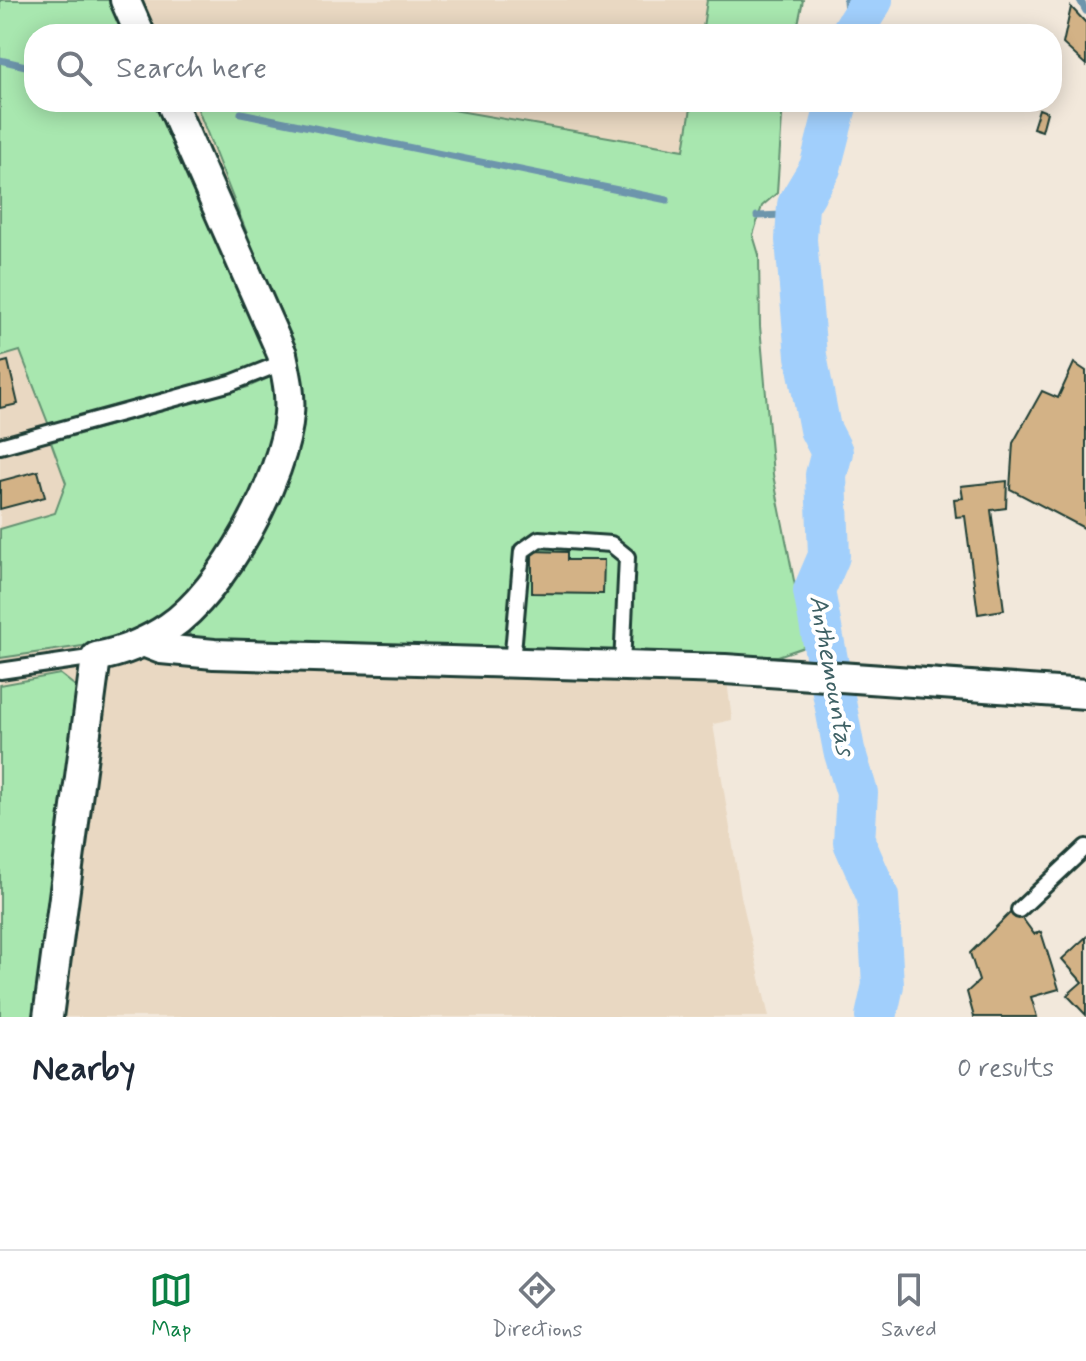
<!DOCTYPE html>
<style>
:root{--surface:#fff;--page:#f2f2f3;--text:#1f2937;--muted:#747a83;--line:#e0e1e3;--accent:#0b8043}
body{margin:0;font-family:Mynerve,sans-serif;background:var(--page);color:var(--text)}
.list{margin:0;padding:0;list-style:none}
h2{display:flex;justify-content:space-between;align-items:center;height:104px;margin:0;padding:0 32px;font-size:34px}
h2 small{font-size:26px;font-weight:400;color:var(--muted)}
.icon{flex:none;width:44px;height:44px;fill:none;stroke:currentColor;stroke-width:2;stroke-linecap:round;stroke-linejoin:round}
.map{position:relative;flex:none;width:1086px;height:1017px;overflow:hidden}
.search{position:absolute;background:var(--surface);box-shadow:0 4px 20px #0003;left:24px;right:24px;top:24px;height:88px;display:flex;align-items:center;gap:20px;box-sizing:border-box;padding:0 28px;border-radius:32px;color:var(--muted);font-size:30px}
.sheet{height:232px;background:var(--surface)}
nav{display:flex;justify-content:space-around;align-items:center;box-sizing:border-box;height:112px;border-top:2px solid var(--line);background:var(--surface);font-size:22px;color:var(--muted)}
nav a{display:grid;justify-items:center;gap:4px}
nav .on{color:var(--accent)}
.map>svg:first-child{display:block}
.built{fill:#e9d8c2}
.green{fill:#a8e7af;stroke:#649272;stroke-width:2}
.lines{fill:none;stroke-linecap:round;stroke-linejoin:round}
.stream{stroke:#6d95ac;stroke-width:7}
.river{stroke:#a1cffc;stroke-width:42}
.building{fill:#d3b286;stroke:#1f3d34;stroke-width:2}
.service-casing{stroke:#1f3d34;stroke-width:20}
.minor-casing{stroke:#1f3d34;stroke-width:34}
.service{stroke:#fff;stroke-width:14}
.minor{stroke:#fff;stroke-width:28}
.labels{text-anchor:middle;stroke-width:8;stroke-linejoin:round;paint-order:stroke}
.water-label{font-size:26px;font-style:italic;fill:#406266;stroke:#fff}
</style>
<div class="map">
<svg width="1086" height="1017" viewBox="0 0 1086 1017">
<rect width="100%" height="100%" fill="#f2e8db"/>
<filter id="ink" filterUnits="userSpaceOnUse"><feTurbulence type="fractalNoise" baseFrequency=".0125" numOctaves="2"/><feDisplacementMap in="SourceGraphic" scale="16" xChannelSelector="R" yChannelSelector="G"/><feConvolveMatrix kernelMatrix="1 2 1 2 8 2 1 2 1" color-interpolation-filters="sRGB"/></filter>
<g filter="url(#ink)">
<path class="built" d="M0,0H711L706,34H34V102H695L722,642L732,720L713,724L741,896L769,1017H0Z"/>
<g class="green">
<path d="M0,0H120L135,34H34V102H165L274,357L246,373L50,428L20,351L0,357Z"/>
<path d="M707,0H803L796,34H702Z"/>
<path d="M195,102H407L684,150L692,102H783L777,193L762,206L753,235L759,255L760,326L773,475L807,646L778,656H723L200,643L191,638L187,628L264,524L292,347Z"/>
<path d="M277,374L273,452L230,536L177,603L151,627L124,640L0,658V529L55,513L66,483L51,442L248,387Z"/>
<path d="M60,674L79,689L37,1017H0V685Z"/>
</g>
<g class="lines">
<g class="stream">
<path d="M846,0L849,34"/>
<path d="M1080,0L1086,11"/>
<path d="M0,60L34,68"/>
<path d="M241,113L667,200"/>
<path d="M757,216L784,215L798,205"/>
</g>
<g class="river">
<path d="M851,34L872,0"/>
<path d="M837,102L820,168L798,205L796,240L806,356L820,429L832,452L826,475L829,556L814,591L844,750L857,793L854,842L878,897L883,985L876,1017"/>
</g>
</g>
<g class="building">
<path d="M1071,7L1086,23V65L1063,44Z"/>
<path d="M1039,109L1047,112L1042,131L1033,128Z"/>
<path d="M8,361L18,404L0,408V363Z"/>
<path d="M1074,363L1086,371V529L1010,489L1013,443L1042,391L1058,398Z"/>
<path d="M38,471L45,497L0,509V481Z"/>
<path d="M1007,481L1006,508L991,510L1004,610L978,614L965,516L956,517L954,499L963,498L961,486Z"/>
<path d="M532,551L567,552V560H604L603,594L532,593Z"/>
<path d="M1015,908L1034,934L1041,932L1059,989L1031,997L1037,1017H974L967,992L979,981L970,953Z"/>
<path d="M1086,937V1015L1067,995L1082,982L1062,959Z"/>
</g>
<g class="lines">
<defs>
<g id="service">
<path d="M0,446L231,383L284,362"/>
<path d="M512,663L522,551L539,539L611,544L627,557L622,666"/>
<path d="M0,671L96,657"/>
<path d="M1019,910L1086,847"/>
</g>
<g id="minor">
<path d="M125,0L140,34"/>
<path d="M143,642L161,649L214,654L725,669L1086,694"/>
<path d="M48,1017L96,657C122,652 147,642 169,627C222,592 285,477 289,414C291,393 286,374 282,354L171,102"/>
</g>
</defs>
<use href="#service" class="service-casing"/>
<use href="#minor" class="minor-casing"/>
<use href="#service" class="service"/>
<use href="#minor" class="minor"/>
</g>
</g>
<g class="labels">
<g class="water-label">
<text transform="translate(833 675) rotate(80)" y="9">Anthemountas</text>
</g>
</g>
</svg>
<div class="search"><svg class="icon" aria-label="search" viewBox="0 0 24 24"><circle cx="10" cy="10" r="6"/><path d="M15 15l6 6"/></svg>Search here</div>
</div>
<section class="sheet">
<h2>Nearby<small>0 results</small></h2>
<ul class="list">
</ul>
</section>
<nav>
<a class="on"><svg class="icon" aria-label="map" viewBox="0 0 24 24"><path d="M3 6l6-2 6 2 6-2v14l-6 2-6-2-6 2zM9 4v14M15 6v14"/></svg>Map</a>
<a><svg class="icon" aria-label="directions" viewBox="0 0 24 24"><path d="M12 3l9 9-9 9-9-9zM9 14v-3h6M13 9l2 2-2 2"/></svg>Directions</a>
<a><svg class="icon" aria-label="saved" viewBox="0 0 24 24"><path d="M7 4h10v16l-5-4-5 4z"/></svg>Saved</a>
</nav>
